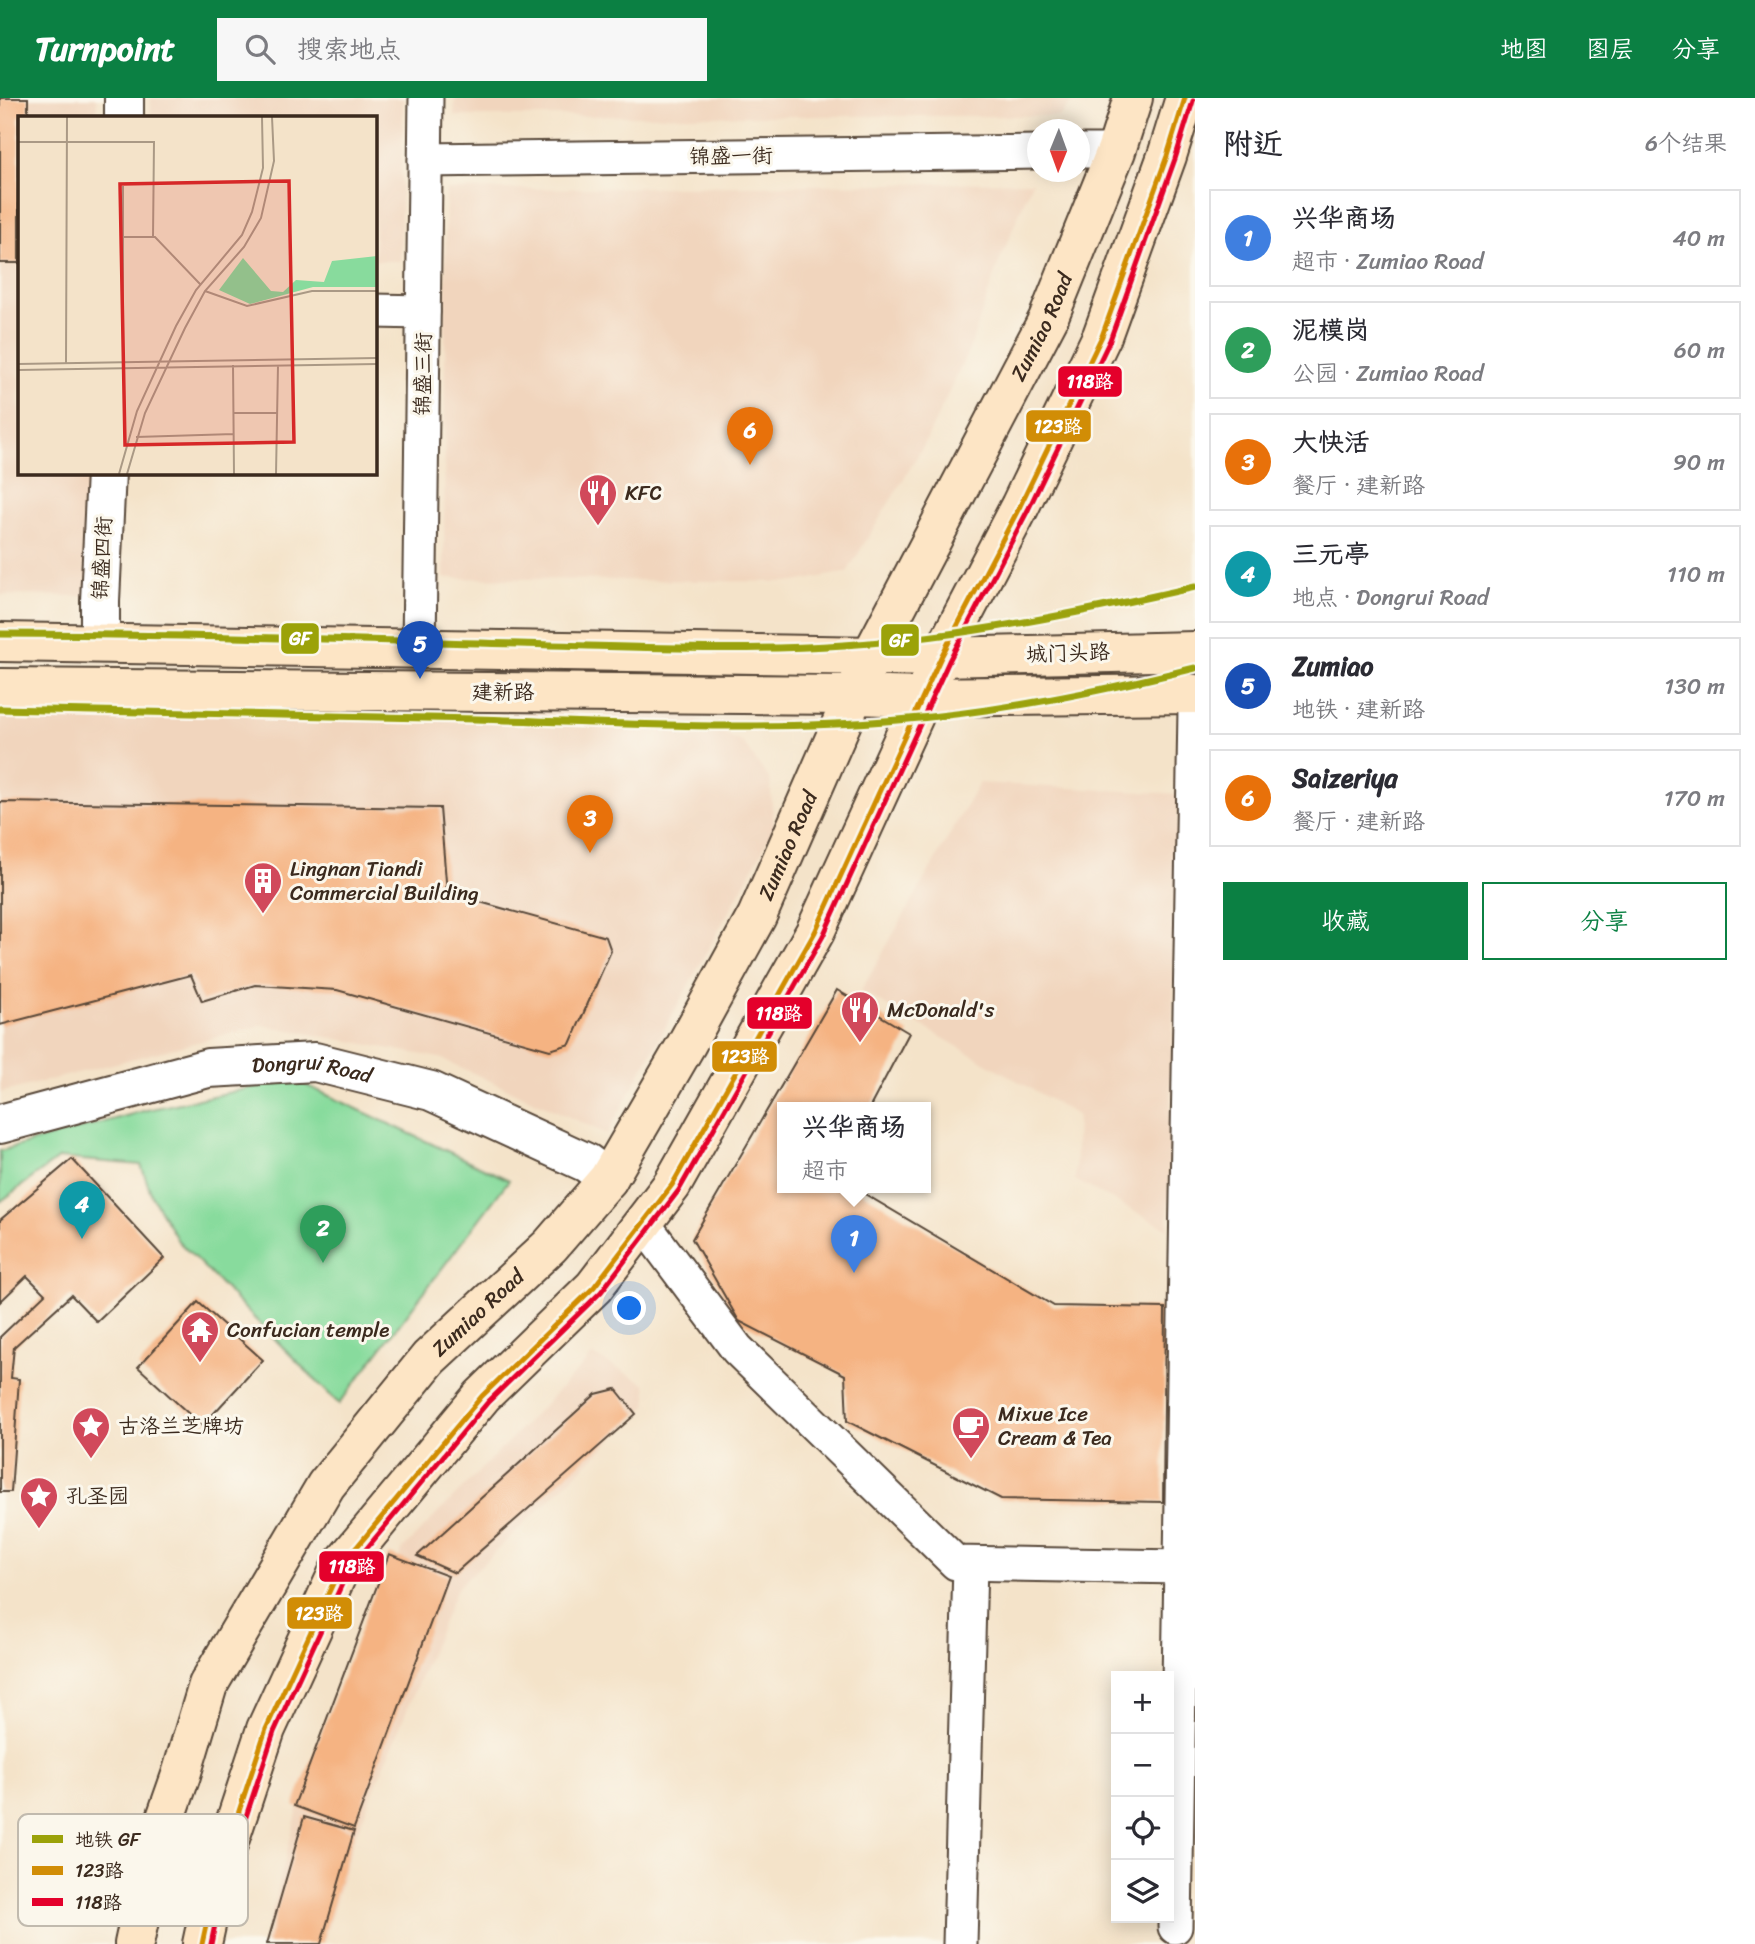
<!DOCTYPE html>
<html lang="zh">
<meta charset="utf-8">
<style>
:root{--surface:#fff;--page:#f7f7f7;--text:#2b2b33;--muted:#7c7c81;--line:#e1e1e2;--accent:#0b8043}
body{margin:0;font-family:Sriracha,"LXGW WenKai TC",sans-serif;background:var(--page);color:var(--text)}
.controls{position:absolute;right:21px;bottom:21px;display:grid;overflow:hidden;border-radius:0px;box-shadow:0 4px 18px #0003}
.controls button{width:63px;height:63px;display:grid;place-items:center;padding:0;border:0;border-bottom:2px solid var(--line);background:var(--surface);color:var(--text);font:35px sans-serif}
.compass{position:absolute;left:1027px;top:21px;width:63px;height:63px;border-radius:50%;background:var(--surface);box-shadow:0 4px 18px #0003;rotate:181deg}
.you{position:absolute;left:630px;top:1211px;width:24px;height:24px;margin:-18px;border:5px solid #fff;border-radius:50%;background:#1a73e8;box-shadow:0 0 0 10px #1a73e833}
.badge{display:grid;place-items:center;width:46px;height:46px;border-radius:50%;background:var(--accent);color:#fff;font-size:23px;font-weight:700}
.pin{position:absolute;translate:-50% -58px;filter:drop-shadow(0 2px 4px #0008)}
.pin::after{content:'';position:absolute;top:37px;width:24px;height:21px;background:inherit;clip-path:polygon(0 0,100% 0,50% 100%)}
.popup{position:absolute;left:777px;top:1004px;width:154px;height:91px;box-sizing:border-box;display:grid;place-content:center;border-radius:0px;background:var(--surface);filter:drop-shadow(0 2px 5px #0005);font-size:23px;white-space:nowrap;color:var(--muted)}
.popup b{font-size:26px;color:var(--text)}
.popup::after{content:'';position:absolute;left:50%;top:100%;margin-left:-14px;border:14px solid transparent;border-top-color:var(--surface)}
.list{margin:0;padding:0;list-style:none}
h2{display:flex;justify-content:space-between;align-items:center;height:91px;margin:0;padding:0 28px;font-size:30px}
h2 small{font-size:23px;font-weight:400;color:var(--muted)}
.list li{display:grid;grid-template-columns:46px 1fr auto;gap:21px;align-items:center;box-sizing:border-box;height:98px;margin:0 14px 14px;padding:0 14px;border:2px solid var(--line);border-radius:0px}
.list b{display:block;font-size:26px;white-space:nowrap}
.list p{margin:0;font-size:23px;white-space:nowrap;color:var(--muted)}
.list em{font-size:23px;font-style:normal;color:var(--muted)}
.actions{display:flex;gap:14px;padding:21px 28px}
.actions a{flex:1;padding:16px 0;border:2px solid var(--accent);border-radius:0px;text-align:center;font-size:24px;color:var(--accent)}
.actions .main{background:var(--accent);color:#fff}
.icon{flex:none;width:38px;height:38px;fill:none;stroke:currentColor;stroke-width:2;stroke-linecap:round;stroke-linejoin:round}
.map{position:relative;flex:none;width:1195px;height:1846px;overflow:hidden}
header{display:flex;align-items:center;gap:42px;box-sizing:border-box;height:98px;padding:0 35px;background:var(--accent);color:#fff}
header strong{font-size:33px}
nav{display:flex;gap:38px;margin-inline-start:auto;font-size:24px}
.search{width:490px;height:63px;background:var(--page);display:flex;align-items:center;gap:18px;box-sizing:border-box;padding:0 24px;border-radius:0px;color:var(--muted);font-size:26px}
main{display:flex}
aside{flex:1;background:var(--surface)}
.map>svg:first-child{display:block}
.built{fill:#f1d5bd}
.green{fill:#88db9d;stroke:#62825e;stroke-width:2}
.building{fill:#f5b382}
.lines{fill:none;stroke-linecap:round;stroke-linejoin:round}
.minor-casing{stroke:#574638;stroke-width:37}
.tertiary-casing{stroke:#574638;stroke-width:42}
.secondary-casing{stroke:#574638;stroke-width:42}
.minor{stroke:#fff;stroke-width:33}
.tertiary{stroke:#fff;stroke-width:38}
.secondary{stroke:#fde5c5;stroke-width:38}
.bus-1-casing{stroke:#fbf7ec;stroke-width:10}
.bus-2-casing{stroke:#fbf7ec;stroke-width:10}
.bus-1{stroke:#d18d06;stroke-width:5}
.bus-2{stroke:#e4002b;stroke-width:5}
.metro-1-casing{stroke:#fbf7ec;stroke-width:12}
.metro-1{stroke:#9ba209;stroke-width:7}
.labels{text-anchor:middle;stroke-width:6;stroke-linejoin:round;paint-order:stroke}
.street-label{font-size:21px;fill:#3b2a1e;stroke:#fbf7ec}
.poi-label{font-size:21px;fill:#3b2a1e;stroke:#fbf7ec;text-anchor:start}
.inset-road{fill:none;stroke:#aa9985;stroke-width:2}
.view{fill:#d62828;fill-opacity:0.15;stroke:#d62828;stroke-width:3.5}
.inset-edge{fill:none;stroke:#3b2a1e;stroke-width:3.5}
.key{fill:#fbf7ec;stroke:#c1baae;stroke-width:2}
.key-label{font-size:19px;fill:#3b2a1e}
.line-badge{stroke:#fbf7ec;stroke-width:2.5}
.badge-label{font-size:19px;text-anchor:middle;font-weight:bold;fill:#fff}
</style>
<header>
<strong>Turnpoint</strong>
<div class="search"><svg class="icon" aria-label="search" viewBox="0 0 24 24"><circle cx="10" cy="10" r="6"/><path d="M15 15l6 6"/></svg>搜索地点</div>
<nav><a>地图</a><a>图层</a><a>分享</a></nav>
</header>
<main>
<div class="map">
<svg width="1195" height="1846" viewBox="0 0 1195 1846">
<rect width="100%" height="100%" fill="#fbf7ec"/>
<filter id="ink" filterUnits="userSpaceOnUse"><feTurbulence type="fractalNoise" baseFrequency=".0143" numOctaves="2"/><feDisplacementMap in="SourceGraphic" scale="14" xChannelSelector="R" yChannelSelector="G"/><feConvolveMatrix kernelMatrix="1 2 1 2 8 2 1 2 1" color-interpolation-filters="sRGB"/></filter>
<filter id="wash" filterUnits="userSpaceOnUse"><feTurbulence type="fractalNoise" baseFrequency=".00686" numOctaves="4" result="noise"/><feDisplacementMap in="SourceGraphic" scale="28" xChannelSelector="R" yChannelSelector="G"/><feGaussianBlur stdDeviation="1.57" result="paint"/><feColorMatrix in="noise" values="0 0 0 0 0 0 0 0 0 0 0 0 0 0 0 0 0 1.4 0 .05"/><feComposite in="paint" operator="in"/></filter>
<g filter="url(#wash)">
<rect width="100%" height="100%" fill="#f4e3c9"/>
<g class="built">
<path d="M0,0H97V19H19V374L90,375L87,498L0,497Z"/>
<path d="M151,0H403L400,163H375L374,19H151Z"/>
<path d="M455,0H1076L1060,18H454Z"/>
<path d="M1032,84L997,169L971,247L924,347L847,474L795,484L444,480L446,92Z"/>
<path d="M0,607L687,617L743,645L770,682L774,731L607,1036L440,960L263,927L0,995Z"/>
<path d="M979,685L1178,696L1168,1131L1075,1082L1077,1017L861,893Z"/>
<path d="M593,1257L646,1286L648,1307L457,1490L355,1738L323,1846H264L297,1715L403,1451Z"/>
</g>
<path class="green" d="M293,981L509,1082L339,1306L178,1143L152,1098L141,1067L59,1060L0,1104V1053L147,1012Z"/>
<g id="blocks">
<g class="building">
<path d="M0,0H28V19H19V165H0Z"/>
<path d="M0,704L440,710L447,795L606,839L611,853L570,946L550,952L337,892L255,887L202,903L191,877L0,927Z"/>
<path d="M837,892L909,935L870,1009H782V1089H853L1054,1208L1165,1210L1163,1404L1001,1401L847,1323L845,1277L739,1223L692,1141Z"/>
<path d="M72,1061L164,1160L97,1224L71,1197L14,1249L11,1280L19,1281L11,1394H0V1239L45,1196L27,1178L0,1204V1122Z"/>
<path d="M198,1204L263,1262L202,1328L138,1269Z"/>
<path d="M616,1291L636,1316L455,1475L417,1458L596,1296Z"/>
<path d="M389,1456L448,1478L354,1730L294,1708Z"/>
<path d="M304,1719L354,1733L321,1846H267Z"/>
</g>
</g>
</g>
<g filter="url(#ink)">
<use href="#blocks" fill-opacity="0" stroke="#574638" stroke-width="2"/>
<g class="lines">
<defs>
<g id="minor">
<path d="M1080,53H1116"/>
<path d="M425,62L1038,54"/>
<path d="M374,213L423,214"/>
<path d="M419,551L426,0"/>
<path d="M643,1125L737,1251L956,1465L1181,1469"/>
<path d="M1175,1829L1195,611"/>
<path d="M960,1846L970,1466"/>
</g>
<g id="tertiary">
<path d="M124,19V0"/>
<path d="M100,545V503L106,374"/>
<path id="s1" d="M0,1026L208,970L315,964L431,993L587,1065L608,1081"/>
</g>
<g id="secondary">
<path d="M0,544L941,559L1195,553"/>
<path d="M0,590L853,597L922,599L1195,596"/>
<path id="s2" d="M134,1846L153,1757L181,1677L208,1587L326,1387L429,1260L550,1148L608,1081L686,947L757,818L871,558L1048,221L1116,53L1133,0"/>
<path d="M202,1846L215,1786L266,1631L341,1468L482,1298L594,1189L672,1087L815,834L941,559L1020,408L1102,238L1167,58L1185,0"/>
</g>
</defs>
<use href="#minor" class="minor-casing"/>
<use href="#tertiary" class="tertiary-casing"/>
<use href="#secondary" class="secondary-casing"/>
<use href="#minor" class="minor"/>
<use href="#tertiary" class="tertiary"/>
<use href="#secondary" class="secondary"/>
<defs>
<path id="bus-1" d="M202,1846L215,1786L266,1631L341,1468L482,1298L594,1189L672,1087L815,834L941,559L1020,408L1102,238L1167,58L1185,0"/>
<path id="bus-2" d="M211,1846L223,1788L274,1634L348,1473L488,1304L601,1194L679,1092L823,838L949,563L1028,412L1110,242L1175,61L1193,3"/>
</defs>
<use href="#bus-1" class="bus-1-casing"/>
<use href="#bus-2" class="bus-2-casing"/>
<use href="#bus-1" class="bus-1"/>
<use href="#bus-2" class="bus-2"/>
<defs>
<g id="metro-1">
<path d="M0,536C173,536 346,542 519,546C627,549 736,554 844,547C963,539 1079,515 1195,489"/>
<path d="M0,611C159,614 318,618 476,621C617,625 758,634 898,622C999,614 1097,594 1195,570"/>
</g>
</defs>
<use href="#metro-1" class="metro-1-casing"/>
<use href="#metro-1" class="metro-1"/>
</g>
</g>
<defs>
<symbol id="restaurant-pin" viewBox="-11 -11 22 30"><path d="M0 17L-7.5 6A9.5 9.5 0 1 1 7.5 6Z" fill="#d1495b" stroke="#fbf7ec"/><path d="M-5-6h1v4h1v-4h1v4h1v-4h1v5L-1.5 .5V6h-2V.5L-5-1ZM5-6V6H3V1.5H1.5Q1.5-4 5-6Z" fill="#fff"/></symbol>
<symbol id="building-pin" viewBox="-11 -11 22 30"><path d="M0 17L-7.5 6A9.5 9.5 0 1 1 7.5 6Z" fill="#d1495b" stroke="#fbf7ec"/><path d="M-4-6H4V6H1V3H-1V6H-4ZM-2.5-4.3h1.7v1.8h-1.7ZM.8-4.3h1.7v1.8H.8ZM-2.5-1h1.7V.8h-1.7ZM.8-1h1.7V.8H.8Z" fill="#fff"/></symbol>
<symbol id="temple-pin" viewBox="-11 -11 22 30"><path d="M0 17L-7.5 6A9.5 9.5 0 1 1 7.5 6Z" fill="#d1495b" stroke="#fbf7ec"/><path d="M0-6L5-2H3V0L6.5 2.5H4V6H1.5V3h-3V6H-4V2.5H-6.5L-3 0V-2H-5Z" fill="#fff"/></symbol>
<symbol id="sight-pin" viewBox="-11 -11 22 30"><path d="M0 17L-7.5 6A9.5 9.5 0 1 1 7.5 6Z" fill="#d1495b" stroke="#fbf7ec"/><path d="M0-6L1.8-2.2L6-1.7L2.9 1.2L3.7 5.4L0 3.3L-3.7 5.4L-2.9 1.2L-6-1.7L-1.8-2.2Z" fill="#fff"/></symbol>
<symbol id="cafe-pin" viewBox="-11 -11 22 30"><path d="M0 17L-7.5 6A9.5 9.5 0 1 1 7.5 6Z" fill="#d1495b" stroke="#fbf7ec"/><path d="M-5.5-4.5H6V0H3Q3 3.5 0 3.5H-2.5Q-5.5 3.5-5.5 0ZM3-3.2v2h1.7v-2ZM-6 4.5H4V6H-6Z" fill="#fff"/></symbol>
</defs>
<g fill-rule="evenodd">
<use href="#restaurant-pin" x="576" y="373" width="44" height="60"/>
<use href="#building-pin" x="241" y="761" width="44" height="60"/>
<use href="#restaurant-pin" x="838" y="890" width="44" height="60"/>
<use href="#temple-pin" x="178" y="1210" width="44" height="60"/>
<use href="#sight-pin" x="69" y="1306" width="44" height="60"/>
<use href="#cafe-pin" x="949" y="1306" width="44" height="60"/>
<use href="#sight-pin" x="17" y="1376" width="44" height="60"/>
</g>
<g class="labels">
<g class="street-label">
<text transform="translate(731 58) rotate(-1)" y="7">锦盛一街</text>
<text dy="7" stroke="none"><textPath href="#s2" startOffset="1876">Zumiao Road</textPath></text>
<text transform="translate(423 276) rotate(-89)" y="7">锦盛三街</text>
<text transform="translate(102 460) rotate(-87)" y="7">锦盛四街</text>
<text transform="translate(1068 555) rotate(-2)" y="7">城门头路</text>
<text x="503" y="601">建新路</text>
<text dy="7" stroke="none"><textPath href="#s2" startOffset="1298">Zumiao Road</textPath></text>
<text dy="7" stroke="none"><textPath href="#s1" startOffset="320">Dongrui Road</textPath></text>
<text dy="7" stroke="none"><textPath href="#s2" startOffset="732">Zumiao Road</textPath></text>
</g>
<g class="poi-label">
<text x="625" y="402">KFC</text>
<text x="290" y="778">Lingnan Tiandi<tspan x="290" dy="24">Commercial Building</tspan></text>
<text x="887" y="919">McDonald's</text>
<text x="227" y="1239">Confucian temple</text>
<text x="998" y="1323">Mixue Ice<tspan x="998" dy="24">Cream &amp; Tea</tspan></text>
<text x="118" y="1335">古洛兰芝牌坊</text>
<text x="66" y="1405">孔圣园</text>
</g>
</g>
<g transform="translate(18 18)">
<rect width="359" height="359" fill="#f4e3c9"/>
<path d="M359,140V171H295L232,188L201,174L225,142L253,175L265,176L278,164L306,166L314,145Z" fill="#88db9d"/>
<path class="inset-road" d="M0,26H136L135,121M105,70V245M105,121H137L182,168M187,175L229,190L294,175H359M48,247L49,1M0,248L359,242M215,249L216,358M0,254L359,248M215,297H259M118,321L216,318M101,358L119,295L158,210L178,174L224,119L234,96L245,52L244,1M109,358L127,297L167,212L187,175L226,131L243,102L256,45L254,1M258,358L260,249"/>
<path class="view" d="M271,65L276,326L107,329L102,68Z"/>
<rect width="359" height="359" class="inset-edge"/>
</g>
<rect x="18" y="1716" width="230" height="112" rx="10" class="key"/>
<rect x="32" y="1737" width="31" height="8" fill="#9ba209"/>
<rect x="32" y="1768" width="31" height="9" fill="#d18d06"/>
<rect x="32" y="1800" width="31" height="8" fill="#e4002b"/>
<g class="key-label">
<text x="75" y="1748">地铁 GF</text>
<text x="75" y="1779">123路</text>
<text x="75" y="1811">118路</text>
</g>
<g class="line-badge">
<rect x="1057" y="267" width="66" height="33" rx="7" fill="#e4002b"/>
<rect x="1025" y="311" width="67" height="34" rx="7" fill="#d18d06"/>
<rect x="280" y="524" width="40" height="33" rx="7" fill="#9ba209"/>
<rect x="880" y="525" width="40" height="34" rx="7" fill="#9ba209"/>
<rect x="746" y="898" width="67" height="34" rx="7" fill="#e4002b"/>
<rect x="711" y="942" width="67" height="33" rx="7" fill="#d18d06"/>
<rect x="318" y="1452" width="67" height="33" rx="7" fill="#e4002b"/>
<rect x="286" y="1498" width="67" height="34" rx="7" fill="#d18d06"/>
</g>
<g class="badge-label">
<text x="1090" y="290">118路</text>
<text x="1058" y="335">123路</text>
<text x="300" y="547">GF</text>
<text x="900" y="549">GF</text>
<text x="779" y="922">118路</text>
<text x="745" y="965">123路</text>
<text x="352" y="1475">118路</text>
<text x="319" y="1522">123路</text>
</g>
</svg>
<div class="controls">
<button>+</button>
<button>−</button>
<button><svg class="icon" aria-label="locate" viewBox="0 0 24 24"><circle cx="12" cy="12" r="6"/><path d="M12 2v4M12 18v4M2 12h4M18 12h4"/></svg></button>
<button><svg class="icon" aria-label="layers" viewBox="0 0 24 24"><path d="M12 4l9 5-9 5-9-5zM3 14l9 5 9-5"/></svg></button>
</div>
<svg class="compass" viewBox="-18 -18 36 36"><path d="M0-13l5 13h-10z" fill="#e53935"/><path d="M0 13l5-13h-10z" fill="#7c7c81"/></svg>
<div class="you"></div>
<div class="pin badge" style="left:854px;top:1175px;background:#3f7fe0">1</div>
<div class="popup"><b>兴华商场</b>超市</div>
<div class="pin badge" style="left:323px;top:1165px;background:#2e9e5b">2</div>
<div class="pin badge" style="left:590px;top:755px;background:#e8710a">3</div>
<div class="pin badge" style="left:82px;top:1141px;background:#0f9aa8">4</div>
<div class="pin badge" style="left:420px;top:581px;background:#1a4fb4">5</div>
<div class="pin badge" style="left:750px;top:367px;background:#e8710a">6</div>
</div>
<aside>
<h2>附近<small>6个结果</small></h2>
<ul class="list">
<li><span class="badge" style="background:#3f7fe0">1</span><div><b>兴华商场</b><p>超市 · Zumiao Road</p></div><em>40 m</em></li>
<li><span class="badge" style="background:#2e9e5b">2</span><div><b>泥模岗</b><p>公园 · Zumiao Road</p></div><em>60 m</em></li>
<li><span class="badge" style="background:#e8710a">3</span><div><b>大快活</b><p>餐厅 · 建新路</p></div><em>90 m</em></li>
<li><span class="badge" style="background:#0f9aa8">4</span><div><b>三元亭</b><p>地点 · Dongrui Road</p></div><em>110 m</em></li>
<li><span class="badge" style="background:#1a4fb4">5</span><div><b>Zumiao</b><p>地铁 · 建新路</p></div><em>130 m</em></li>
<li><span class="badge" style="background:#e8710a">6</span><div><b>Saizeriya</b><p>餐厅 · 建新路</p></div><em>170 m</em></li>
</ul>
<div class="actions"><a class="main">收藏</a><a>分享</a></div>
</aside>
</main>
